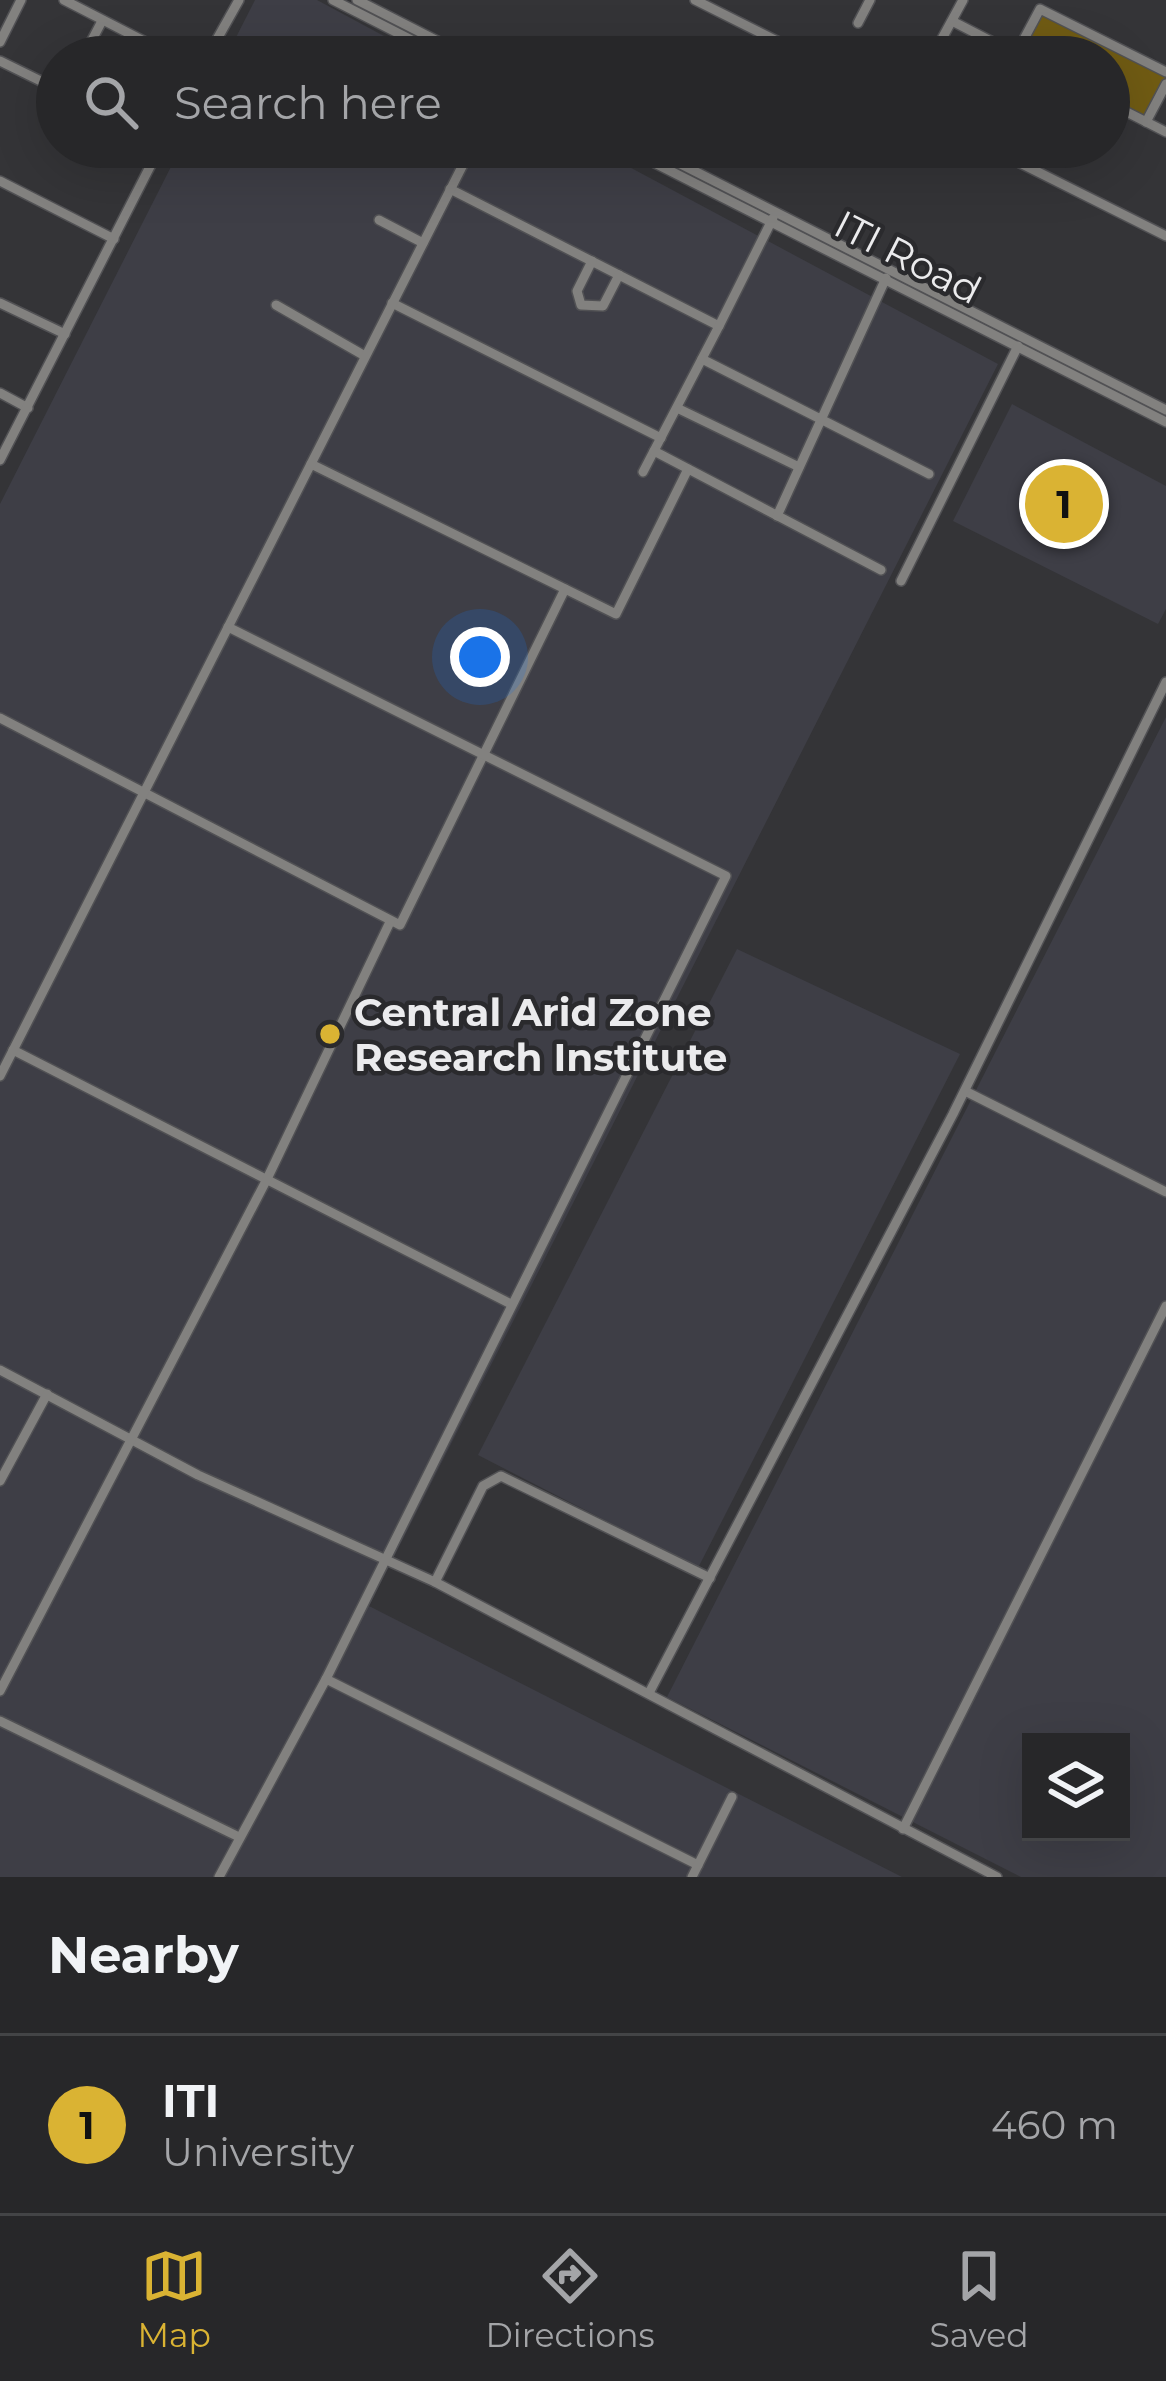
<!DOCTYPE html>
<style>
:root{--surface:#272729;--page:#333335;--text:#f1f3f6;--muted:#a4a5a8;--line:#434446;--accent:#dab333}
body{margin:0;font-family:Montserrat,sans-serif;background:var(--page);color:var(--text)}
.controls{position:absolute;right:36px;bottom:36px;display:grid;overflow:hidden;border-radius:0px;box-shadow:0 12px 48px #0002}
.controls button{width:108px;height:108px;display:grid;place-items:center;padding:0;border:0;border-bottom:3px solid var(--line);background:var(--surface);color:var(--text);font:60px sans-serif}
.you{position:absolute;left:480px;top:657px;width:42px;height:42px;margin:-30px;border:9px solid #fff;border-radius:50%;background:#1a73e8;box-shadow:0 0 0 18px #1a73e833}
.badge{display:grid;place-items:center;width:78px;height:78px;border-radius:50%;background:var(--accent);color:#111;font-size:39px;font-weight:700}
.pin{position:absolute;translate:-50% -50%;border:6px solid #fff;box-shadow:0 3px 12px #0006}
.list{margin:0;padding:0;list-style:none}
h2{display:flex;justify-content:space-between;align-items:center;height:156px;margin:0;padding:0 48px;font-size:51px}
h2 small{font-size:39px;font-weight:400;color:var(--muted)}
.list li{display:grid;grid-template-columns:78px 1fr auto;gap:36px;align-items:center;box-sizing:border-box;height:180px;padding:0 48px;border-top:3px solid var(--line)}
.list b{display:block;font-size:45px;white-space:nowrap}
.list p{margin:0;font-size:39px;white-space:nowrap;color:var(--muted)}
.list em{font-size:39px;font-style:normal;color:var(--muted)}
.icon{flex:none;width:66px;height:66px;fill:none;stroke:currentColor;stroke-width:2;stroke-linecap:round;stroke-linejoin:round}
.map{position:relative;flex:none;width:1166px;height:1877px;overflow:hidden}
.search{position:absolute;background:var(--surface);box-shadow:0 12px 48px #0002;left:36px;right:36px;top:36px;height:132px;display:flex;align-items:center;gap:30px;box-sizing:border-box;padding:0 42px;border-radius:66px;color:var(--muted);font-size:45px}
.sheet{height:336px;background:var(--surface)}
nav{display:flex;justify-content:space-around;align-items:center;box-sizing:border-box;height:168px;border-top:3px solid var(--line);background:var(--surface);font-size:33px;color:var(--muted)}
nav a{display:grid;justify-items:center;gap:6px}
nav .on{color:var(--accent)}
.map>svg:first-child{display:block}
.built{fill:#3e3e46;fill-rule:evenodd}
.green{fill:#705b13}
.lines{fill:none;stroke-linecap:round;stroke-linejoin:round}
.minor-casing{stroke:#515154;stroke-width:12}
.minor{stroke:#82817f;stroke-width:9}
.poi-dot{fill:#dab333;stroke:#2a2a2d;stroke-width:4.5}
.labels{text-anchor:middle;stroke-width:9;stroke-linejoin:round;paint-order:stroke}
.street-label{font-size:39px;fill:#ebebed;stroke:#2a2a2d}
.poi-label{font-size:39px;font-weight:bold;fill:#ebebed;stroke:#2a2a2d;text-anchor:start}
</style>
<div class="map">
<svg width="1166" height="1877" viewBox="0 0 1166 1877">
<rect width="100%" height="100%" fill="#343437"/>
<g class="built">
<path d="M255,0H317L423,57H226Z"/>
<path d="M181,147H592L998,364L369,1606L902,1877H0V504Z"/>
<path d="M1012,404L1166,486V609L1158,624L953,521Z"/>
<path d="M1166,717V1877H1021L667,1697ZM1031,1742H1121V1832H1031Z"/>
<path d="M737,949L960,1054L698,1568L478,1455Z"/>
</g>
<path class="green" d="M1040,14L1166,77L1146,116L1109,97V57L1020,53Z"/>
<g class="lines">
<defs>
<g id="minor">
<path d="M64,0L175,57"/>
<path d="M333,0L445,57"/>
<path d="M357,0L469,57"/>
<path d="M695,0L809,57"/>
<path d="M952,21L1022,57"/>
<path d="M858,23L870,0"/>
<path d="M0,42L21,0"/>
<path d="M1016,54L1040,9L1166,72"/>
<path d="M83,57L102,21"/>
<path d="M207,57L239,0"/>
<path d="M932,57L963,0"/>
<path d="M0,61L57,89"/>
<path d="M1109,103L1166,132"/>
<path d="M1146,122L1166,84"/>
<path d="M623,147L1166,422"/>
<path d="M647,147L1166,410"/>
<path d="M988,147L1166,236"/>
<path d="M0,181L114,239"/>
<path d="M450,189L719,326L643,472"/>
<path d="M379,220L423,243"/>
<path d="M592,261L577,291L581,305L603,306L619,275"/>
<path d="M0,303L65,334"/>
<path d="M392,303L661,438"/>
<path d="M276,305L365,356"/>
<path d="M719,326L773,218"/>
<path d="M702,359L929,474"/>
<path d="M0,393L28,408"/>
<path d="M677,408L799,467"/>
<path d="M654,451L881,570"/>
<path d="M0,460L160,147"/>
<path d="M311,464L616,614L688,469"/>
<path d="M777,516L886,278"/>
<path d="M901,581L1018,346"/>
<path d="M0,718L400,925L565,589"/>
<path d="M13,1050L509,1303"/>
<path d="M0,1076L472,147"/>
<path d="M965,1091L1166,1192"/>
<path d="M0,1370L198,1475L435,1582L997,1877"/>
<path d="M0,1481L47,1394"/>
<path d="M435,1582L483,1486L501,1476L710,1578"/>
<path d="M326,1679L698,1865"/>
<path d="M0,1691L267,1179L390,922"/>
<path d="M649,1693L953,1114L1166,682"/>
<path d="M0,1721L239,1837"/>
<path d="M903,1829L1166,1306"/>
<path d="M219,1877L326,1679L726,876L228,627"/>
<path d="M692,1877L732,1797"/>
</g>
</defs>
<use href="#minor" class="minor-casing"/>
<use href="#minor" class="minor"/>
</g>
<circle class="poi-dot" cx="330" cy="1034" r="12"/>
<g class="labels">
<g class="street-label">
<text transform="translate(908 257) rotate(27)" y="14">ITI Road</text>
</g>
<g class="poi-label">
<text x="354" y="1026">Central Arid Zone<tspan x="354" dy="45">Research Institute</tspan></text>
</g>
</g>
</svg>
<div class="controls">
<button><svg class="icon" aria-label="layers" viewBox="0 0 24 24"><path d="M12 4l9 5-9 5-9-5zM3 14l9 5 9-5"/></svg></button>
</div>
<div class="you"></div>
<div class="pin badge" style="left:1064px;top:504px">1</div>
<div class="search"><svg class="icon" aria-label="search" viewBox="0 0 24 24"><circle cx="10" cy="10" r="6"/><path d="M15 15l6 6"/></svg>Search here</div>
</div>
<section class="sheet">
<h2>Nearby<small></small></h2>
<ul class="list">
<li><span class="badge">1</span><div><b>ITI</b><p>University</p></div><em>460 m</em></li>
</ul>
</section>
<nav>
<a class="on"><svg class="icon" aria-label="map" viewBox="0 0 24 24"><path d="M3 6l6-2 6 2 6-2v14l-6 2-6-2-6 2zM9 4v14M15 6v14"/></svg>Map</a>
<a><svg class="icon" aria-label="directions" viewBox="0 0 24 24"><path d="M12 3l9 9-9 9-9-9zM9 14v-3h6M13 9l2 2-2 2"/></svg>Directions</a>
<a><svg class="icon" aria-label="saved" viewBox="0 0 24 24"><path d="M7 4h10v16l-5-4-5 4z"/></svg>Saved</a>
</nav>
